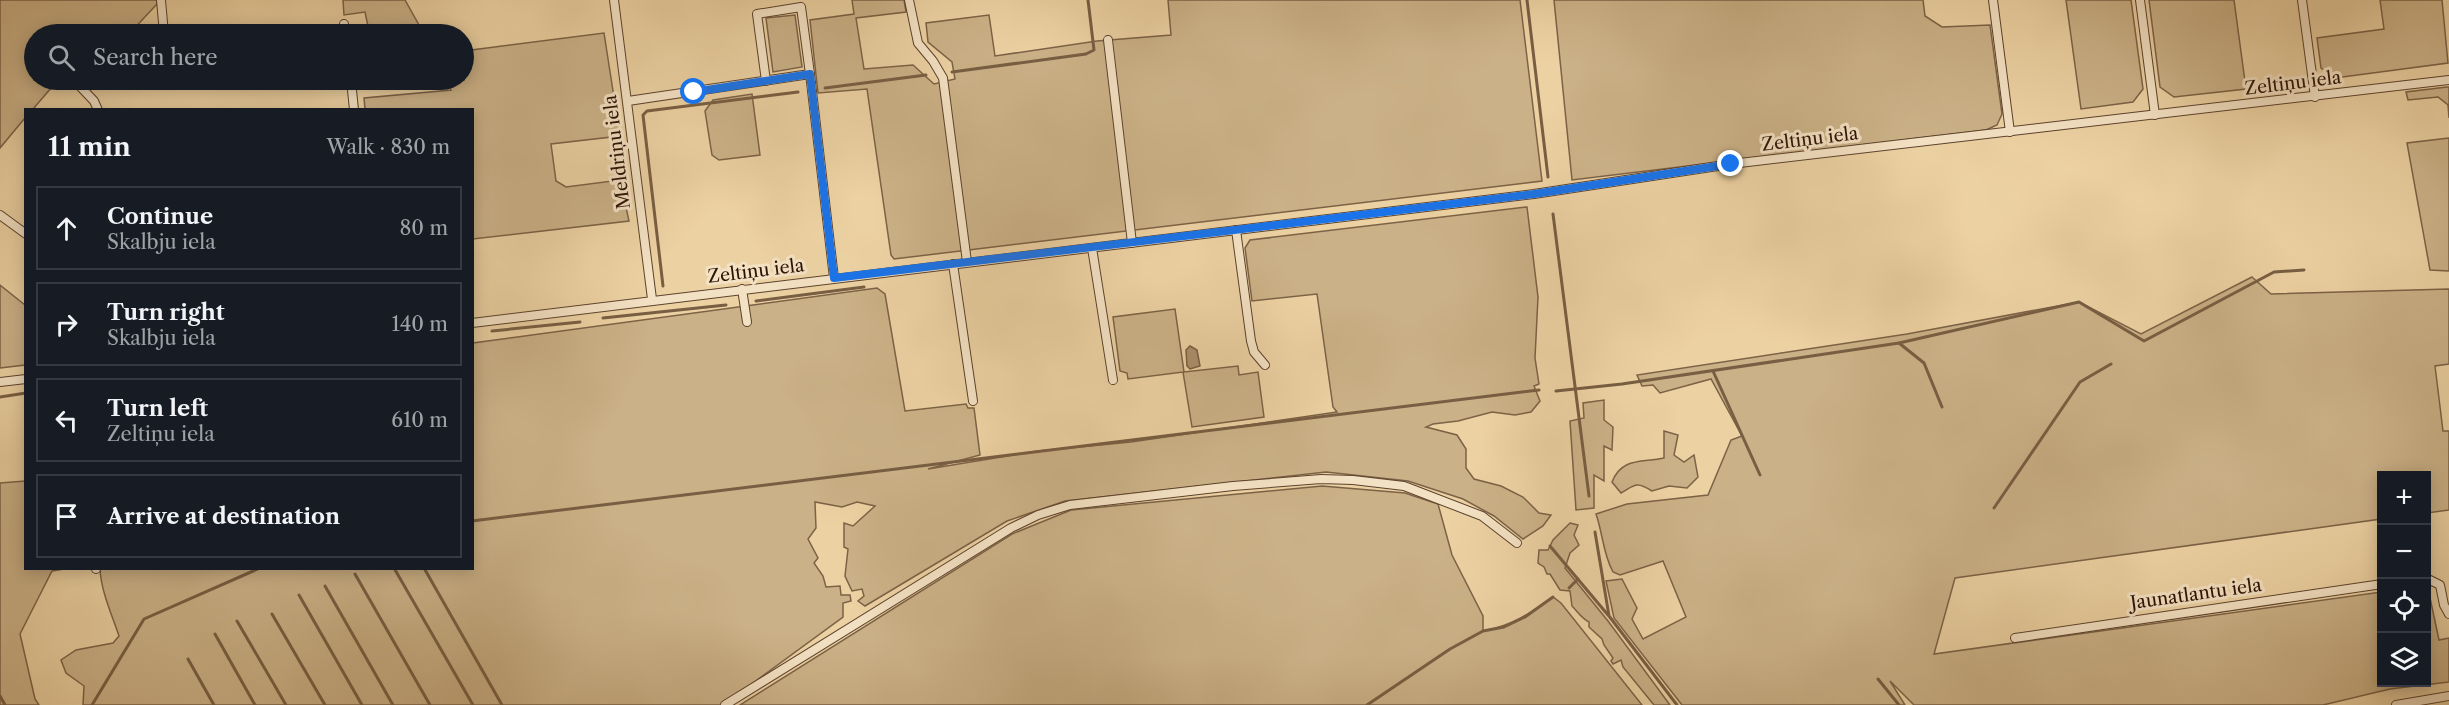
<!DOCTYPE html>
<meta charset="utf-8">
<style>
:root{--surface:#171b24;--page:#20242c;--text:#f1f3f6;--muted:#9ea1a6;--line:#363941}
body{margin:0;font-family:"Libre Caslon Text",serif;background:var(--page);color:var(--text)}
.controls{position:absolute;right:18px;bottom:18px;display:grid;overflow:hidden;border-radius:0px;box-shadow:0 3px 15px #0003}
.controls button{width:54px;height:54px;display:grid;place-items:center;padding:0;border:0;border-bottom:2px solid var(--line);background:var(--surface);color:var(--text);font:30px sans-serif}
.stop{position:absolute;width:18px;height:18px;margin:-14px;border:4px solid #1a73e8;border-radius:50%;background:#fff}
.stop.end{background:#1a73e8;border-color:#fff;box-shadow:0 2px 6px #0008}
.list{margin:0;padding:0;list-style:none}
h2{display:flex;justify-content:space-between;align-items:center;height:78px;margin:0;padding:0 24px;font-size:26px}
h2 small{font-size:20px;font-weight:400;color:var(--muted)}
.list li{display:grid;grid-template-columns:39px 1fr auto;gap:18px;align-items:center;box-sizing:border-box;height:84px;margin:0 12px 12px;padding:0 12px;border:2px solid var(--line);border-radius:0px}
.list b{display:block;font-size:22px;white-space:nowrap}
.list p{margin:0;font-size:20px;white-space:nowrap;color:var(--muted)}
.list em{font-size:20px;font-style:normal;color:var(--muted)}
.icon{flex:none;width:33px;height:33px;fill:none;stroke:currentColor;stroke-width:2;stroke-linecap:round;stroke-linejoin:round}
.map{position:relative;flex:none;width:2449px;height:705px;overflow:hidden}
.search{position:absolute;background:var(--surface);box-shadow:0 3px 15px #0003;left:24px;top:24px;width:450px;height:66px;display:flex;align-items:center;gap:15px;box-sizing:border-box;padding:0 21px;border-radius:33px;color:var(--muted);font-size:22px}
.panel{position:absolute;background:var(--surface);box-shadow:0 3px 15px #0003;left:24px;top:108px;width:450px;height:462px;border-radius:0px}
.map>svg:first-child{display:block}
.green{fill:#cbb187;stroke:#7c6246;stroke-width:1.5}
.water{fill:#ab906c;stroke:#785e42;stroke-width:1.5}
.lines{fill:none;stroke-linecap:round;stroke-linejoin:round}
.stream{stroke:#785e42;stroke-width:3}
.street-casing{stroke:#5c422c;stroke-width:10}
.street{stroke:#f3e1c3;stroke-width:8}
.route{stroke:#1a73e8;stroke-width:8}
.labels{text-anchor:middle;stroke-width:6;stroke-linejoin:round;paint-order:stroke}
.street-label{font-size:18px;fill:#2c1204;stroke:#f3e1c3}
</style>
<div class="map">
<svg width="2449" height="705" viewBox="0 0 2449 705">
<rect width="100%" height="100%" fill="#ecd1a2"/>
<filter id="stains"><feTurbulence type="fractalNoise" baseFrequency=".00333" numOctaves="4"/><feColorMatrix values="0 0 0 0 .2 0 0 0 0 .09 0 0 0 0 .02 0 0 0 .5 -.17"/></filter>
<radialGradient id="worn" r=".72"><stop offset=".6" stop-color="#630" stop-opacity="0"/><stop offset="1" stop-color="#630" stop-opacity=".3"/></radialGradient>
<g class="green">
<path d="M0,0H157V4L129,34H124L118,28L110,34H34V80H58L33,109L26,110L25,118L0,148Z"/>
<path d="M343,0H405L424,34H367L369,31L365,12L344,15Z"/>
<path d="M852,0H904L906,12L856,18L864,69L913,65L934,84L955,79L952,62L928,42L926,23L989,15L995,56L1097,41L1171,35L1168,0H1520L1542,181L894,259L891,255L867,89L818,93L810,20L854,14Z"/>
<path d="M1554,0H1923L1925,16L1942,27L1990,25L2002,114L1997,125L1986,130L1572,180Z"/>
<path d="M2066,0H2131L2143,89L2133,102L2081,109Z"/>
<path d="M2149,0H2234L2246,89L2174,97L2160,87Z"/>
<path d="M2380,0H2442L2448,63L2335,78L2321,68L2317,38L2384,29Z"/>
<path d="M795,15L802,67L773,72L766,18Z"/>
<path d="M604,33L620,136L551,144L556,181L566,187L620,180L629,221L473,239L472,110L365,109L364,98L451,90L447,80H464V51Z"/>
<path d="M2447,87H2449V118L2448,105L2438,97L2408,100L2406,92Z"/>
<path d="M752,94L760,155L719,160L712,155L705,111L713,100Z"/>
<path d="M2449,138V271L2430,270L2407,143Z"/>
<path d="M1527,207L1538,297L1535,358L1539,384L1534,386L1540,401L1531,412L1515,415L1492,412L1458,421L1433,424L1426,427L1457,435L1466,449V468L1474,479L1501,486L1523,497L1539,513L1551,515L1543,526L1523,539L1494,516L1463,499L1408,481L1326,472L1065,501L1007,521L865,606L858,601L864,596L862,589L852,591L845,576L848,549L844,547V523L853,526L875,506L857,502L842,507L815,502L816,528L808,539L818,558L814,563L823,576L826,587L840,586L841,595H850L851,601L843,603V617L723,705H83L84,686L66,673L61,660L76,650L113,643L119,636C112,615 101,591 100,569L472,568L473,343L877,288L885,294L905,411L966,404L968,408H974L980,455L928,469L1038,451L1131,442L1337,412L1333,407L1317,294L1252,301L1245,248L1250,240Z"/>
<path d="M2252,277L2271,294L2449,289V364L2435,366L2443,431H2449V510L2427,513L2426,476H2382L2381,519L1955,578L1934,654L2381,592L2382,682H2426L2427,592L2429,593L2439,640L2449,638V682L2390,689L2323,705H1914L1890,681L1905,705H1682L1614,618L1606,581L1622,579L1637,608L1632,619L1643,639L1686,617L1663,561L1620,575L1613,572C1603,554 1603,534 1596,514L1627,504L1708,495L1731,440L1742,436L1711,379L1660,393L1653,385L1642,386L1637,375L1907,334L2079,302L2141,334Z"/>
<path d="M0,285L25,305V365L0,368Z"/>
<path d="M1175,309L1184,372L1238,366L1239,375L1258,372L1264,417L1192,427L1183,372L1128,379L1127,373L1120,371L1113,317Z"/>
<path d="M1604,400V420L1613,427L1612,450L1604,446V481L1594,475V508L1576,510L1570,421L1584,418L1583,403Z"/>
<path d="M1664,431L1678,435L1674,455L1684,462L1694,455L1698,477L1687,488L1669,486L1652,491C1636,481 1635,485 1621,493L1612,482C1622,457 1642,463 1664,458Z"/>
<path d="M25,481L26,568L64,569L52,571L20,634L35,699L39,705H0V483Z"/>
<path d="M1322,486L1405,493L1438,504L1452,555L1483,616V631C1511,626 1531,613 1553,597L1561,603L1642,705H740L1012,534L1071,510Z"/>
<path d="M1570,523L1578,525L1574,535L1579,545L1570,553L1565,568L1608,621L1670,705H1654L1623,667L1621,660L1613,664L1611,661L1613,658L1604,645L1602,639L1589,627V622C1581,618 1578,612 1572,606L1570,591L1560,590L1550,574H1547L1544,567L1538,563L1539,550H1548L1553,540Z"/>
</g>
<path class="water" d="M1190,346L1197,350L1200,366L1190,369L1187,366L1186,350Z"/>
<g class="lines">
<g class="stream">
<path d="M1527,0L1548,177"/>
<path d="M952,72L1086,54L1094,50L1088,0"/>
<path d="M825,88L926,75"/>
<path d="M1553,214L1589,496"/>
<path d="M663,286L643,115L647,111L798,92"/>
<path d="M756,301L864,287"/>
<path d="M603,318L726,305"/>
<path d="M492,331L580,322"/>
<path d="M1899,343L1924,363L1942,407"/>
<path d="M1713,371L1760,475"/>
<path d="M1556,391L1622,384L1899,343L2079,302L2144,341L2274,272L2304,270"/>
<path d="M0,397L26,393"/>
<path d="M1994,508L2080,382L2111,364"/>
<path d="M472,521L1539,390"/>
<path d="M1595,532L1609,616L1677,705"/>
<path d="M1550,546L1608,615"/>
<path d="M394,568L473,705"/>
<path d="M424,568L502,705"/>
<path d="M355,574L430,705"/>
<path d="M325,586L393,705"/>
<path d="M1569,588L1578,579"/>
<path d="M299,595L362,705"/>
<path d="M272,614L325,705"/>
<path d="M237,621L286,705"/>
<path d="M215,634L255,705"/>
<path d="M188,659L214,705"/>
<path d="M1878,679L1899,705"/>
<path d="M0,696L5,705"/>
<path d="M92,705L144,619L260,568"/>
<path d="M1367,705L1450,649L1483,631L1504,627L1525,617L1553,597"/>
</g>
<defs>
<g id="street">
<path d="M161,0L164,34"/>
<path d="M614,0L652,299"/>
<path d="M909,0L918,43L933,61L943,78L967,262"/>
<path d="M1993,0L2010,132"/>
<path d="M2140,0L2155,115"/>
<path d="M2302,0L2315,97"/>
<path d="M344,24L345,34"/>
<path d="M1108,40L1132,243"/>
<path d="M74,80L94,101L98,110"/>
<path d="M351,80L354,110"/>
<path d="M766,81L757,14L801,7L810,74"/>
<path d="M628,101L810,74L834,278"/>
<path d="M0,215L26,234"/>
<path d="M1236,230L1251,341L1254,352L1265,365"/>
<path d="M1092,248L1113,380"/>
<path d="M953,264L973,401"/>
<path d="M742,289L747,322"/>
<path d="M472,323L1534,194L1731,164L2449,80"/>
<path d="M0,382L26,379"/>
<path d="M96,568V569"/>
<path d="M2426,578L2440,585L2444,605L2449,614"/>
<path d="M2015,638L2382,584"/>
<path d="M725,705L1011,528L1038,515L1070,505L1233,486L1321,479L1353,480L1404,486L1482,516L1517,543"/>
<path d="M2396,705L2449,696"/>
</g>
</defs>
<use href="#street" class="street-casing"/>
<use href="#street" class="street"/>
</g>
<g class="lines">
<path class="route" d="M694,92L810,74L834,278L1534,194L1731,164"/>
</g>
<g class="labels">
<g class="street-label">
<text transform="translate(2293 83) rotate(-7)" y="6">Zeltiņu iela</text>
<text transform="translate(1810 139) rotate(-7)" y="6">Zeltiņu iela</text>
<text transform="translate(617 152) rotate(-97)" y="6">Meldriņu iela</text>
<text transform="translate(756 271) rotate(-7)" y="6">Zeltiņu iela</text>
<text transform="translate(2196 594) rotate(-8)" y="6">Jaunatlantu iela</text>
</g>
</g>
<rect width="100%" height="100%" filter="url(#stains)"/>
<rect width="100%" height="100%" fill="url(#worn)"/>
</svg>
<div class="controls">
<button>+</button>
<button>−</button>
<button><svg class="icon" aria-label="locate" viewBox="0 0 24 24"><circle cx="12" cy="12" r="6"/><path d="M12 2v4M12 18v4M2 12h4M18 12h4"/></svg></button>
<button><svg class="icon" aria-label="layers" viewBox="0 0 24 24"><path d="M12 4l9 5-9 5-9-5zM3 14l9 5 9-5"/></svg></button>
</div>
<div class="stop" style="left:694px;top:92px"></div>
<div class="stop end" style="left:1731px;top:164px"></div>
<div class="search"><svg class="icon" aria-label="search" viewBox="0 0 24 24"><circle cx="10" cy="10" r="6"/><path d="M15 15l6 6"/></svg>Search here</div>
<section class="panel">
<h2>11 min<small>Walk · 830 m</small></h2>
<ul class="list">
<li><svg class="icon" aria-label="ahead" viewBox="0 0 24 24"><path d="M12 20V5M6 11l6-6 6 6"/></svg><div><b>Continue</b><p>Skalbju iela</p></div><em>80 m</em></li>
<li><svg class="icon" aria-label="right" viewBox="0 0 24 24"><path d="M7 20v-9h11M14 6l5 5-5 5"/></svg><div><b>Turn right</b><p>Skalbju iela</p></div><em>140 m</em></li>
<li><svg class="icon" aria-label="left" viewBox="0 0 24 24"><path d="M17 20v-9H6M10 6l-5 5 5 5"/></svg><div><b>Turn left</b><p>Zeltiņu iela</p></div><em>610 m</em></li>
<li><svg class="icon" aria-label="arrive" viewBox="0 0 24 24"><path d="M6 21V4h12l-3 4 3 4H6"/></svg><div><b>Arrive at destination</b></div></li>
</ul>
</section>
</div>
